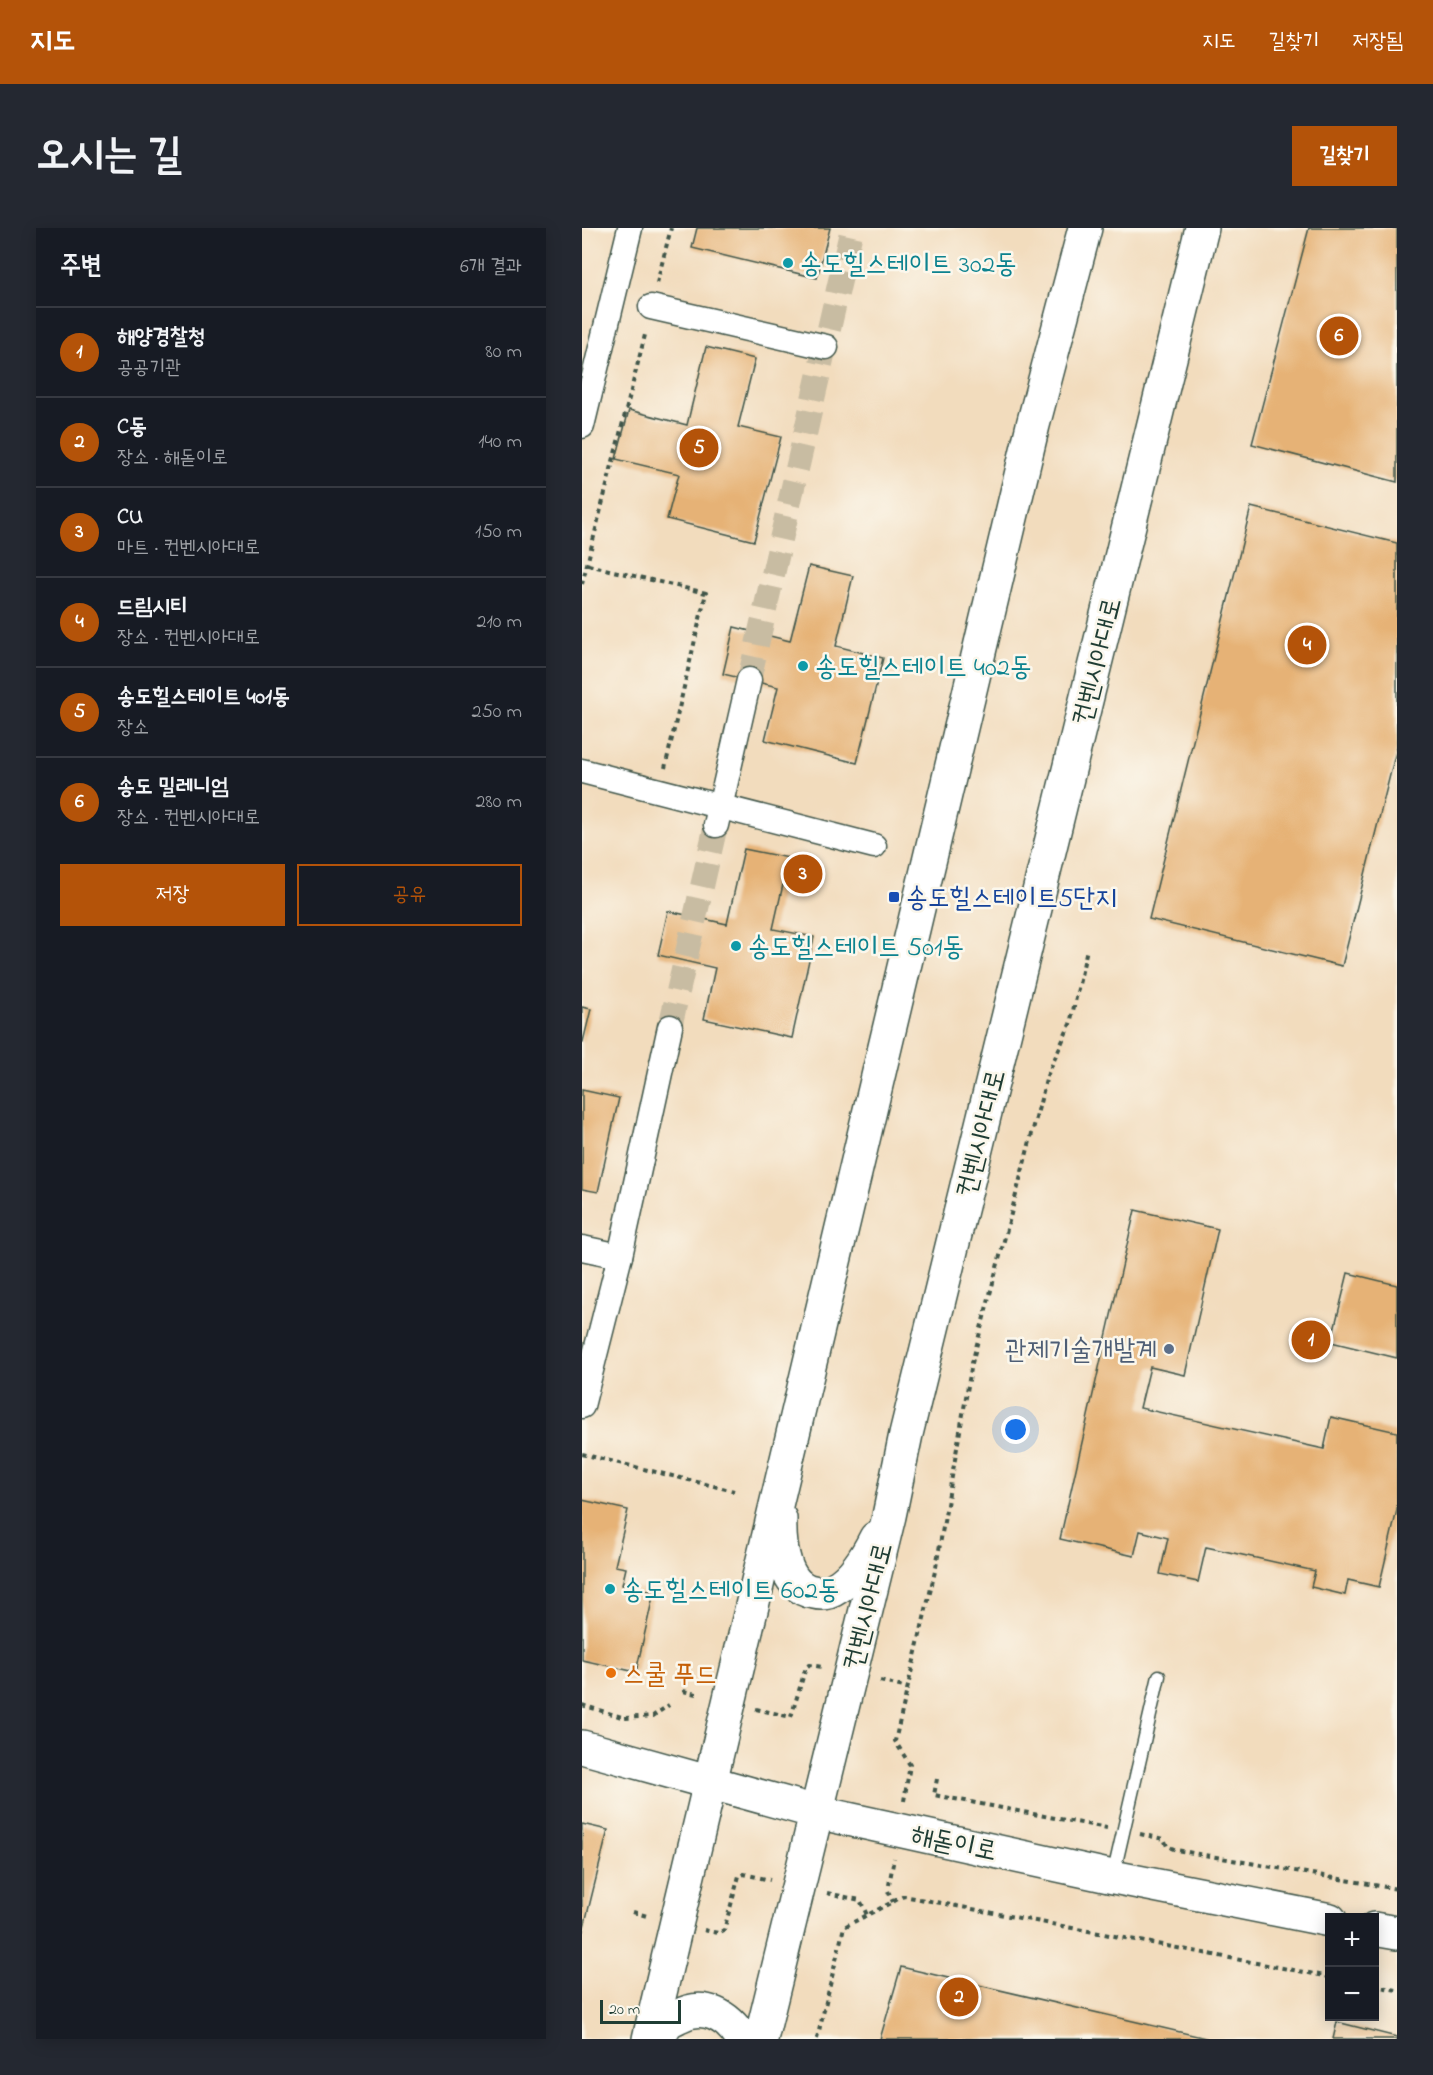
<!DOCTYPE html>
<html lang="ko">
<meta charset="utf-8">
<style>
:root{--surface:#171b24;--page:#242831;--text:#f1f3f6;--muted:#9ea1a6;--line:#363941;--accent:#b45309}
body{margin:0;font-family:"Indie Flower","Poor Story",sans-serif;background:var(--page);color:var(--text)}
.controls{position:absolute;right:18px;bottom:18px;display:grid;overflow:hidden;border-radius:0px;box-shadow:0 3px 15px #0003}
.controls button{width:54px;height:54px;display:grid;place-items:center;padding:0;border:0;border-bottom:2px solid var(--line);background:var(--surface);color:var(--text);font:30px sans-serif}
.scale{position:absolute;left:18px;bottom:15px;width:81px;box-sizing:border-box;padding-left:6px;border:3px solid #1f3d34;border-top:0;font-size:16px;line-height:21px;white-space:nowrap;color:#1f3d34;-webkit-text-stroke:4px #fbf7ec;paint-order:stroke}
.you{position:absolute;left:434px;top:1202px;width:21px;height:21px;margin:-15px;border:4px solid #fff;border-radius:50%;background:#1a73e8;box-shadow:0 0 0 9px #1a73e833}
.badge{display:grid;place-items:center;width:39px;height:39px;border-radius:50%;background:var(--accent);color:#fff;font-size:20px;font-weight:700}
.pin{position:absolute;translate:-50% -50%;border:3px solid #fff;box-shadow:0 2px 6px #0006}
.list{margin:0;padding:0;list-style:none}
h2{display:flex;justify-content:space-between;align-items:center;height:78px;margin:0;padding:0 24px;font-size:26px}
h2 small{font-size:20px;font-weight:400;color:var(--muted)}
.list li{display:grid;grid-template-columns:39px 1fr auto;gap:18px;align-items:center;box-sizing:border-box;height:90px;padding:0 24px;border-top:2px solid var(--line)}
.list b{display:block;font-size:22px;white-space:nowrap}
.list p{margin:0;font-size:20px;white-space:nowrap;color:var(--muted)}
.list em{font-size:20px;font-style:normal;color:var(--muted)}
.actions{display:flex;gap:12px;padding:18px 24px}
.actions a{flex:1;padding:14px 0;border:2px solid var(--accent);border-radius:0px;text-align:center;font-size:21px;color:var(--accent)}
.actions .main{background:var(--accent);color:#fff}
.map{position:relative;flex:none;width:815px;height:1811px;overflow:hidden;border-radius:0px}
header{display:flex;align-items:center;gap:36px;box-sizing:border-box;height:84px;padding:0 30px;background:var(--accent);color:#fff}
header strong{font-size:28px}
nav{display:flex;gap:33px;margin-inline-start:auto;font-size:21px}
.intro{display:flex;align-items:center;justify-content:space-between;box-sizing:border-box;height:144px;padding:0 36px}
h1{margin:0;font-size:42px}
.button{padding:15px 27px;border-radius:0px;background:var(--accent);color:#fff;font-size:21px;font-weight:700}
main{display:flex;gap:36px;padding:0 36px}
aside{flex:1;background:var(--surface);border-radius:0px;box-shadow:0 3px 15px #0003}
.map>svg:first-child{display:block}
.building{fill:#e6b276}
.lines{fill:none;stroke-linecap:round;stroke-linejoin:round}
.street-tunnel{stroke:#c8bca2;stroke-width:24;stroke-dasharray:24 12;stroke-linecap:butt}
.lane-casing{stroke:#3f5549;stroke-width:15}
.street-casing{stroke:#3f5549;stroke-width:27}
.secondary-casing{stroke:#3f5549;stroke-width:36}
.path{stroke:#3f5549;stroke-width:4;stroke-dasharray:4.5 4.5;stroke-linecap:butt}
.lane{stroke:#fff;stroke-width:12}
.street{stroke:#fff;stroke-width:24}
.secondary{stroke:#fff;stroke-width:33}
.culture-dot{fill:#0f9aa8;stroke:#fbf7ec;stroke-width:2}
.transit-dot{fill:#1a4fb4;stroke:#fbf7ec;stroke-width:2}
.service-dot{fill:#5c6f8a;stroke:#fbf7ec;stroke-width:2}
.food-dot{fill:#e8710a;stroke:#fbf7ec;stroke-width:2}
.labels{text-anchor:middle;stroke-width:5;stroke-linejoin:round;paint-order:stroke}
.culture-label{font-size:27px;fill:#0d838f;stroke:#fbf7ec;text-anchor:start}
.street-label{font-size:27px;fill:#1f3d34;stroke:#fbf7ec}
.transit-label{font-size:27px;fill:#164399;stroke:#fbf7ec;text-anchor:start}
.service-label{font-size:27px;fill:#4e5e75;stroke:#fbf7ec;text-anchor:end}
.food-label{font-size:27px;fill:#c56008;stroke:#fbf7ec;text-anchor:start}
</style>
<header>
<strong>지도</strong>
<nav><a>지도</a><a>길찾기</a><a>저장됨</a></nav>
</header>
<div class="intro"><h1>오시는 길</h1><a class="button">길찾기</a></div>
<main>
<aside>
<h2>주변<small>6개 결과</small></h2>
<ul class="list">
<li><span class="badge">1</span><div><b>해양경찰청</b><p>공공기관</p></div><em>80 m</em></li>
<li><span class="badge">2</span><div><b>C동</b><p>장소 · 해돋이로</p></div><em>140 m</em></li>
<li><span class="badge">3</span><div><b>CU</b><p>마트 · 컨벤시아대로</p></div><em>150 m</em></li>
<li><span class="badge">4</span><div><b>드림시티</b><p>장소 · 컨벤시아대로</p></div><em>210 m</em></li>
<li><span class="badge">5</span><div><b>송도힐스테이트 401동</b><p>장소</p></div><em>250 m</em></li>
<li><span class="badge">6</span><div><b>송도 밀레니엄</b><p>장소 · 컨벤시아대로</p></div><em>280 m</em></li>
</ul>
<div class="actions"><a class="main">저장</a><a>공유</a></div>
</aside>
<div class="map">
<svg width="815" height="1811" viewBox="0 0 815 1811">
<rect width="100%" height="100%" fill="#fbf7ec"/>
<filter id="ink" filterUnits="userSpaceOnUse"><feTurbulence type="fractalNoise" baseFrequency=".0167" numOctaves="2"/><feDisplacementMap in="SourceGraphic" scale="12" xChannelSelector="R" yChannelSelector="G"/><feConvolveMatrix kernelMatrix="1 2 1 2 8 2 1 2 1" color-interpolation-filters="sRGB"/></filter>
<filter id="wash" filterUnits="userSpaceOnUse"><feTurbulence type="fractalNoise" baseFrequency=".008" numOctaves="4" result="noise"/><feDisplacementMap in="SourceGraphic" scale="24" xChannelSelector="R" yChannelSelector="G"/><feGaussianBlur stdDeviation="1.35" result="paint"/><feColorMatrix in="noise" values="0 0 0 0 0 0 0 0 0 0 0 0 0 0 0 0 0 1.4 0 .05"/><feComposite in="paint" operator="in"/></filter>
<g filter="url(#wash)">
<rect width="100%" height="100%" fill="#f2dcbd"/>
<g id="blocks">
<g class="building">
<path d="M115,0H248L235,50L110,20Z"/>
<path d="M727,0H815V254L670,216Z"/>
<path d="M124,119L173,131L156,199L199,209L172,313L85,291L97,246L34,231L47,182L105,197Z"/>
<path d="M669,279L815,315V519L760,738L567,691Z"/>
<path d="M227,338L271,348L254,418L301,430L275,535L183,512L196,459L141,446L152,399L208,413Z"/>
<path d="M162,621L207,630L191,701L232,709L210,810L122,791L133,740L76,727L86,683L145,696Z"/>
<path d="M0,779L9,781L1,814H0Z"/>
<path d="M0,862L37,870L16,964L0,961Z"/>
<path d="M553,982L636,1001L603,1147L568,1139L558,1180L742,1221L749,1189L815,1204V1282L797,1359L766,1352L763,1367L729,1359L733,1343L624,1319L616,1354L578,1346L586,1310L558,1303L552,1328L478,1311Z"/>
<path d="M766,1045L815,1057V1130L749,1114Z"/>
<path d="M0,1272L46,1282L33,1338L44,1340L40,1357L72,1364L54,1444L0,1432Z"/>
<path d="M0,1596L26,1602L1,1703H0Z"/>
<path d="M319,1739L624,1810V1811H298Z"/>
<path d="M755,1794L815,1809V1811H751Z"/>
</g>
</g>
</g>
<g filter="url(#ink)">
<use href="#blocks" fill-opacity="0" stroke="#3f5549" stroke-width="1.5"/>
<g class="lines">
<g class="street-tunnel">
<path d="M167,452L270,0"/>
<path d="M88,799L134,597"/>
</g>
<defs>
<path id="lane" d="M531,1648L577,1448"/>
<g id="street">
<path d="M69,79L244,119"/>
<path d="M0,198L48,0"/>
<path d="M0,543L292,618"/>
<path d="M134,597L167,452"/>
<path d="M0,1020L38,1028"/>
<path d="M0,1178L38,1028L88,799"/>
</g>
<g id="secondary">
<path d="M198,1291C197,1315 201,1360 232,1364C240,1366 247,1365 254,1360C272,1350 285,1328 294,1310"/>
<path d="M0,1519L234,1584L531,1649L748,1692"/>
<path d="M792,1701L815,1705"/>
<path d="M67,1811L451,197L503,0"/>
<path d="M75,1811C78,1806 81,1800 85,1795C88,1792 93,1790 97,1788C122,1774 146,1788 160,1811"/>
<path d="M179,1811L307,1288L324,1206L620,0"/>
</g>
</defs>
<use href="#lane" class="lane-casing"/>
<use href="#street" class="street-casing"/>
<use href="#secondary" class="secondary-casing"/>
<g class="path">
<path d="M75,55L89,0"/>
<path d="M6,337L124,365L83,540"/>
<path d="M0,356L64,103"/>
<path d="M0,1226L152,1263"/>
<path d="M298,1453L325,1460"/>
<path d="M101,1463L118,1467"/>
<path d="M0,1477L43,1490L71,1488L87,1477"/>
<path d="M174,1481L209,1489L224,1439L227,1437L241,1439"/>
<path d="M355,1551L352,1567L525,1600"/>
<path d="M322,1573L328,1537L313,1513L354,1339L390,1135L465,848L488,796L505,721"/>
<path d="M558,1606L582,1611L585,1618L594,1622L815,1661"/>
<path d="M307,1657L312,1630"/>
<path d="M306,1663L311,1674"/>
<path d="M245,1665L278,1672L285,1687"/>
<path d="M51,1684L65,1688"/>
<path d="M122,1702L136,1705L142,1702L157,1648L162,1646L188,1652"/>
<path d="M792,1758L815,1762"/>
<path d="M235,1811L262,1699L322,1668L748,1749"/>
</g>
<use href="#lane" class="lane"/>
<use href="#street" class="street"/>
<use href="#secondary" class="secondary"/>
</g>
</g>
<g class="culture-dot">
<circle cx="206" cy="35" r="6"/>
<circle cx="221" cy="438" r="6"/>
<circle cx="154" cy="718" r="6"/>
<circle cx="28" cy="1361" r="6"/>
</g>
<rect class="transit-dot" x="306" y="663" width="12" height="12" rx="3"/>
<circle class="service-dot" cx="587" cy="1121" r="6"/>
<circle class="food-dot" cx="29" cy="1445" r="6"/>
<g class="labels">
<g class="culture-label">
<text x="218" y="44">송도힐스테이트 302동</text>
<text x="233" y="447">송도힐스테이트 402동</text>
<text x="166" y="727">송도힐스테이트 501동</text>
<text x="40" y="1370">송도힐스테이트 602동</text>
</g>
<g class="street-label">
<text transform="translate(514 433) rotate(-76)" y="9">컨벤시아대로</text>
<text transform="translate(398 905) rotate(-76)" y="9">컨벤시아대로</text>
<text transform="translate(285 1378) rotate(-76)" y="9">컨벤시아대로</text>
<text transform="translate(372 1614) rotate(12)" y="9">해돋이로</text>
</g>
<g class="transit-label">
<text x="324" y="678">송도힐스테이트5단지</text>
</g>
<g class="service-label">
<text x="575" y="1130">관제기술개발계</text>
</g>
<g class="food-label">
<text x="41" y="1454">스쿨 푸드</text>
</g>
</g>
</svg>
<div class="controls">
<button>+</button>
<button>−</button>
</div>
<div class="scale">20 m</div>
<div class="you"></div>
<div class="pin badge" style="left:729px;top:1112px">1</div>
<div class="pin badge" style="left:377px;top:1769px">2</div>
<div class="pin badge" style="left:221px;top:646px">3</div>
<div class="pin badge" style="left:725px;top:417px">4</div>
<div class="pin badge" style="left:117px;top:220px">5</div>
<div class="pin badge" style="left:757px;top:108px">6</div>
</div>
</main>
